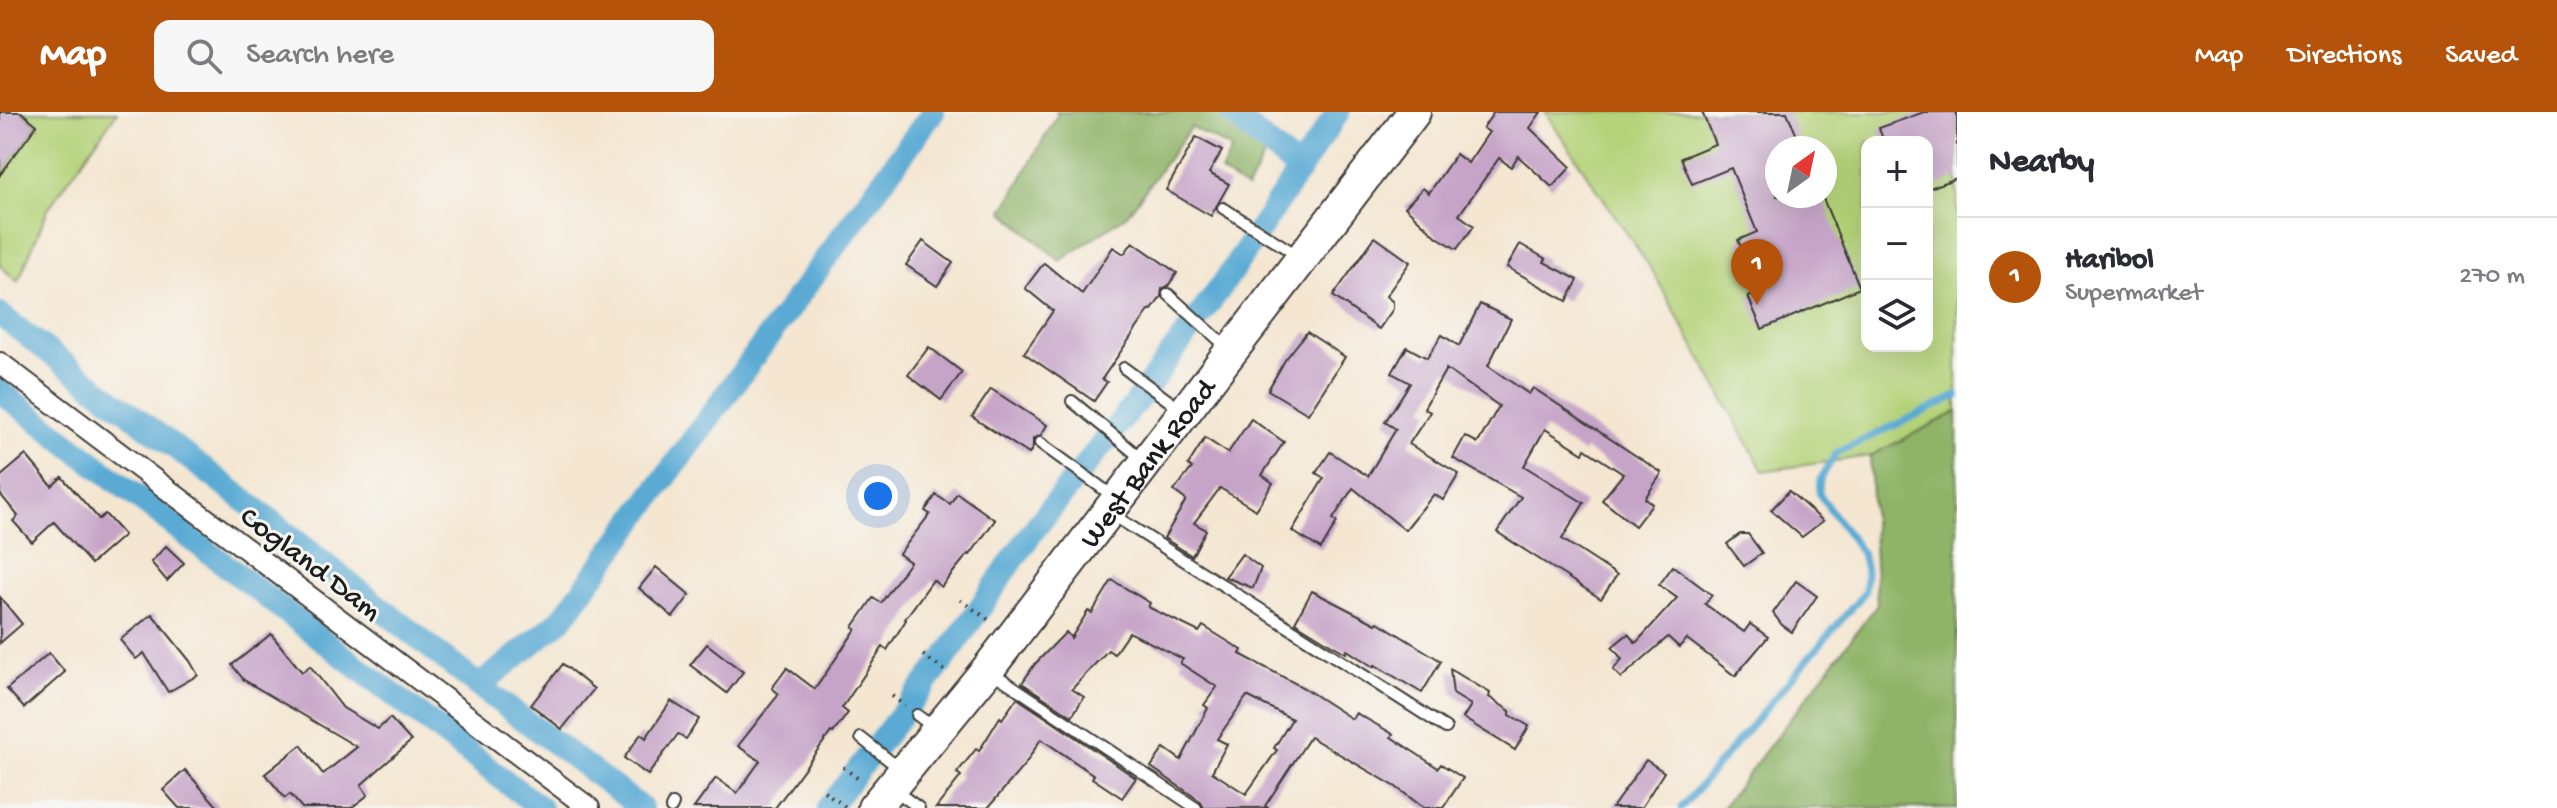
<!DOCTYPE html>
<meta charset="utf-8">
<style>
:root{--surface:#fff;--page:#f7f7f7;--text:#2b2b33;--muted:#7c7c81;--line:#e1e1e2;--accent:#b45309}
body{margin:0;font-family:"Gochi Hand",sans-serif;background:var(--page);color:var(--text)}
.controls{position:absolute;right:24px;top:24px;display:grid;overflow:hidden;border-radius:16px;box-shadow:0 8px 32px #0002}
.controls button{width:72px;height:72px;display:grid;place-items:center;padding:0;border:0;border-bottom:2px solid var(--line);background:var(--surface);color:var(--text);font:40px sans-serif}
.compass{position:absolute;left:1765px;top:24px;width:72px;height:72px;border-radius:50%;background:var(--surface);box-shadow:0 8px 32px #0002;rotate:33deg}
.you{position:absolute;left:878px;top:384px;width:28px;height:28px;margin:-20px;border:6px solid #fff;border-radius:50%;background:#1a73e8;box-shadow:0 0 0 12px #1a73e833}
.badge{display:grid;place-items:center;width:52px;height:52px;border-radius:50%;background:var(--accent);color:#fff;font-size:26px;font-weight:700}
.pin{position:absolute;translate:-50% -66px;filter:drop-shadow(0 2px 4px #0008)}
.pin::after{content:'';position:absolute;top:42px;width:28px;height:24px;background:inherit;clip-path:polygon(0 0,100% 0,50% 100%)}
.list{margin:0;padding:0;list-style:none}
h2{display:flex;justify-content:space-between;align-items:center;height:104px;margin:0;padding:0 32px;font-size:34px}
h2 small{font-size:26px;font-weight:400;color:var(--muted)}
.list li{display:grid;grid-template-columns:52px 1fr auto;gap:24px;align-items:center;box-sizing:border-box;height:120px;padding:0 32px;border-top:2px solid var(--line)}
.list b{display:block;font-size:30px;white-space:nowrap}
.list p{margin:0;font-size:26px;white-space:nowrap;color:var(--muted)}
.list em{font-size:26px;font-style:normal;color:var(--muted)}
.icon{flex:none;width:44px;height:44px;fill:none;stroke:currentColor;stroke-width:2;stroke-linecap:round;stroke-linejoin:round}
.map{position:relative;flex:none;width:1957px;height:696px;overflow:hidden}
header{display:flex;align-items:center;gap:48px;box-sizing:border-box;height:112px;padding:0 40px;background:var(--accent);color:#fff}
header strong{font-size:38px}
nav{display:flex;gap:44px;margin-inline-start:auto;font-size:28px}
.search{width:560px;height:72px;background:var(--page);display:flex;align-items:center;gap:20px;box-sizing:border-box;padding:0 28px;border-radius:16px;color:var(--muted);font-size:30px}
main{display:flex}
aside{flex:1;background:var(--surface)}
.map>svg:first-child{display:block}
.green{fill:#b4d278;stroke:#68774a;stroke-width:2;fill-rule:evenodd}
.forest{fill:#8fb468;stroke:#566842;stroke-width:2}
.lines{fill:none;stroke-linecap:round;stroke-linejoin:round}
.stream{stroke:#5aaad4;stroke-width:7}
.canal{stroke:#5aaad4;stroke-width:24}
.building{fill:#c6a4c8;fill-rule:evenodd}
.service-casing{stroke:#3c3a37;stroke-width:14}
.minor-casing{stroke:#3c3a37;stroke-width:24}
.primary-casing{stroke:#3c3a37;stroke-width:36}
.path{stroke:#3c3a37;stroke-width:4;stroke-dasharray:2 6;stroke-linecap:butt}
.service{stroke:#fff;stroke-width:10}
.minor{stroke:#fff;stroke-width:20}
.primary{stroke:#fff;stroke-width:32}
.labels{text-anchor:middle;stroke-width:6;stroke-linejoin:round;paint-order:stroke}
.street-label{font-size:30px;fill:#1c1c1c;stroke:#f6f6f2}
</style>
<header>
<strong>Map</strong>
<div class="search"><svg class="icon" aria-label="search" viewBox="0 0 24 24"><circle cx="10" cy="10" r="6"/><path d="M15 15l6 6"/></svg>Search here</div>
<nav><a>Map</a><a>Directions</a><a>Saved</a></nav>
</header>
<main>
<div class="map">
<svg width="1957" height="696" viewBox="0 0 1957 696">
<rect width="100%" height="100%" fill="#f6f6f2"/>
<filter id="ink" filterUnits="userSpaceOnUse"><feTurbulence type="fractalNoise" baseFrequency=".0125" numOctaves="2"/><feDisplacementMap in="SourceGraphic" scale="16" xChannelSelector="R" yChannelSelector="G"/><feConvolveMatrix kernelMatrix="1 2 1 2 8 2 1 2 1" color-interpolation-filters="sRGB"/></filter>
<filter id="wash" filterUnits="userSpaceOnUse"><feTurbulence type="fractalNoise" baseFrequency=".006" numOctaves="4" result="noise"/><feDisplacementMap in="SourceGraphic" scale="32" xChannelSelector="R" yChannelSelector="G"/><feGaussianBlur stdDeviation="1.8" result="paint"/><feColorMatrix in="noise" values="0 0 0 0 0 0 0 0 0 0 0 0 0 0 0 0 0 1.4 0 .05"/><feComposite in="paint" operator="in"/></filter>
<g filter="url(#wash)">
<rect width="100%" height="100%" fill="#f4e6d1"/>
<g class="green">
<path d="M21,0H117L48,97L18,170L0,154V52L5,56L37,13Z"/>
<path d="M1545,0H1957V300L1870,344L1763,359L1653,160ZM1867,30H1927V234H1867ZM1777,36H1825V84H1777Z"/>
</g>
<g class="forest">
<path d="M1056,0H1216L1266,40L1247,77L1221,60L1232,37L1191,15L1127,103L1060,149L1003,99L1058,2Z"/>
<path d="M1957,300V696H1722L1877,493L1870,344Z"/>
</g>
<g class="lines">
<path class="stream" d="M1681,696L1865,480L1866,459L1862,441L1819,382L1820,368L1836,341L1957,284"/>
<g class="canal">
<path d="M1230,0L1300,59"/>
<path d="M0,203L238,383L479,574L641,696"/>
<path d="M0,279L540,696"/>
<path d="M479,574L561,508L933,0"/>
<path d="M828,696L944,548L1032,420L1133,294L1221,175L1338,0"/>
</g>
</g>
<g id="blocks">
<g class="building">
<path d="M0,0H21L37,13L0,63Z"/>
<path d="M1494,0H1541L1530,16L1571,55L1552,75L1518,44L1511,55L1499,46L1459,103L1474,114L1457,137L1437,125L1405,95L1423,76L1429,81L1456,42L1468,51L1489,20L1483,16Z"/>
<path d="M1702,0H1787L1802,36H1777V84H1822L1860,176L1762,217L1748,185L1760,180L1738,128L1757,120L1731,56L1692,72L1681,46L1715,32Z"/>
<path d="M1924,0H1957V66L1927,77V30H1884L1879,16Z"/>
<path d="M1196,25L1222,39L1209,61L1229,72L1211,104L1166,78Z"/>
<path d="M1375,125L1410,150L1386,184L1393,190V197L1379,217L1333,184Z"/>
<path d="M923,129L953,151L937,174L906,153Z"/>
<path d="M1133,130L1177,161L1168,174L1162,177L1161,185L1152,198L1150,197L1102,267L1107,270L1094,289L1024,241L1053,199L1025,176L1044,151L1082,182L1113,135L1124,142Z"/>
<path d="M1520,132L1546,147L1544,150L1578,168L1567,189L1507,155Z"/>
<path d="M1480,192L1511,207L1488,254L1529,282L1533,276L1662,361L1645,386L1652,392L1635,414L1602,388L1623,362L1585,337L1583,341L1545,317L1524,354L1584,391L1562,427L1617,463L1601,487L1497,420L1521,385L1453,346L1465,324L1478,331L1499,294L1446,257L1424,296L1430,300L1409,332L1459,362L1443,388L1434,382L1405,418L1353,376L1333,407L1337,410L1321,437L1292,419L1324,366L1316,361L1330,340L1368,364L1396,317L1385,310L1410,271L1392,261L1407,235L1427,246L1442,223L1459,234Z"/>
<path d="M1307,220L1345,245L1308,302L1268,278L1285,248Z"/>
<path d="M929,235L962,260L941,288L908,263Z"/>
<path d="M991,277L1047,313L1041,323L1033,327V335L1029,342L972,305Z"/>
<path d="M1251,307L1284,330L1262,363L1273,371L1256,398L1220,376L1194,411L1206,418L1192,444L1164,426L1186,388L1174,379L1192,356L1188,353L1205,326L1228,341Z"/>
<path d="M26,343L52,374L62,365L99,407L105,402L124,423L91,452L54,410L32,430L13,409L18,404L0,382V365Z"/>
<path d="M1789,379L1823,409L1802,425L1771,398Z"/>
<path d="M957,381L995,408L970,443L968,442L941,475L933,468L905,507L906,508L887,538L883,535L842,596L848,601L833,621L831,620L775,696H694L716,666L737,681L760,649L738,634L779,582L772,576L787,556L815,577L856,517L853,515L873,486L881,491L910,450L899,442L930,402L925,399L936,383L950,392Z"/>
<path d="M1740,422H1748L1762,441L1744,454L1727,432Z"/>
<path d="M166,434L184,451L167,469L151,450Z"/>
<path d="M1242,442L1261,456L1253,476L1225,465Z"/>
<path d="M1673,454L1712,483L1705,492L1744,520L1750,512L1768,525L1735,564L1687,527L1679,535L1668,525L1621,566L1613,558L1622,547L1612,535L1628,522L1636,531L1677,486L1659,473Z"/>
<path d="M656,455L690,483L673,505L639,476Z"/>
<path d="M1112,468L1150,491L1148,495L1199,520L1203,514L1242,538L1240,542L1304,576L1352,607L1356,601L1393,622L1391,625L1438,656L1441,652L1463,666L1443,696H1424L1396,675L1310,625L1265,694L1268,696H1204L1200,689L1151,655L1164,636L1181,648L1208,596L1204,593L1217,575L1180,551L1183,547L1129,520L1114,542L1108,538L1072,577L1084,585L1072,604L1022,571L1035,552L1066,520L1071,526L1088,499L1092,501ZM1247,584L1292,607L1274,636L1277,638L1246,682L1212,660L1227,632L1217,627Z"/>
<path d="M1796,469L1817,484L1792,520L1782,513L1773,501Z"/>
<path d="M1312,479L1376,512L1378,510L1441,549L1422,581L1375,553L1374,555L1347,538L1346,541L1332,533L1295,510Z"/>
<path d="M0,485L22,512L0,531Z"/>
<path d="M152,502L190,549L198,563L168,580L144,541L136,547L120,528Z"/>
<path d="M271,522L302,560L310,554L343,596L378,617L390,606L411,629L361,673L368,683L351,696H302L290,682L285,686L265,662L301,633L323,662L357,635L244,568L232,553Z"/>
<path d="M707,532L743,560L727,581L690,553Z"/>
<path d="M49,541L65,560L24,596L7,577Z"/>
<path d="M563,552L594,577L562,617L531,593Z"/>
<path d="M1450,557L1490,581L1489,585L1510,599V603L1529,614L1515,638L1463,606L1471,593L1453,582Z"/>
<path d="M1017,586L1136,666L1122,686L1092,666L1094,663L1041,627L1026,651L988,696H936L961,664L957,661L976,637L979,639L1000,605L1002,607Z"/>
<path d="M671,589L699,607L686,627L678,622L648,663L624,646L641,622L646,626Z"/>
<path d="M1646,648L1664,660L1641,696H1612Z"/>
<path d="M185,658L219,696H179L163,678Z"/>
</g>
</g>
</g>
<g filter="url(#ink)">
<use href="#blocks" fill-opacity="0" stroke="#3c3a37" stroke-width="2"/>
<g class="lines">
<defs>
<g id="service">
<path d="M1223,96L1300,145"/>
<path d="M1168,182L1229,237"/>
<path d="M1124,256L1180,297"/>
<path d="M1072,289L1142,347"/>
<path d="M1040,331L1113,384"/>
<path d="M1113,403L1446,616"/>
<path d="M993,561L1196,696"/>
<path d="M917,603L934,616"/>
<path d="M861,626L900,657"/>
<path d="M893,677L919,696"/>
<path d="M671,696L673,692"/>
</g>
<path id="minor" d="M0,251L589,696"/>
<g id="primary">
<path id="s1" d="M874,696L988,557L1414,0"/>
</g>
</defs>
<use href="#service" class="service-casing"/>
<use href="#minor" class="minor-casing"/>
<use href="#primary" class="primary-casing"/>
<g class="path">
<path d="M960,488L989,508"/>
<path d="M923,543L948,561"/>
<path d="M892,584L905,594"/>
<path d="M843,655L861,669"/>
<path d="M824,679L847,696"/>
</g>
<use href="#service" class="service"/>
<use href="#minor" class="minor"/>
<use href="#primary" class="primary"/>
</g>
</g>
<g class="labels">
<g class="street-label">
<text dy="10" stroke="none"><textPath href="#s1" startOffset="440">West Bank Road</textPath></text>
<text transform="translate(312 450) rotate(37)" y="10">Cogland Dam</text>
</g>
</g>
</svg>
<div class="controls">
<button>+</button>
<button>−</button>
<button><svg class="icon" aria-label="layers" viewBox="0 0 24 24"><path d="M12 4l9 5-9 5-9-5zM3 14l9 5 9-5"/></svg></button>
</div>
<svg class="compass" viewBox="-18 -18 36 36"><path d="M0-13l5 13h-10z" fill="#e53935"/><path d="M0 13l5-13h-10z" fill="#7c7c81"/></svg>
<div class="you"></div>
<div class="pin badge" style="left:1757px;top:193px">1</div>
</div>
<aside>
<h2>Nearby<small></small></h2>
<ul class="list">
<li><span class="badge">1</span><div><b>Haribol</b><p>Supermarket</p></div><em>270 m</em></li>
</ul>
</aside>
</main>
